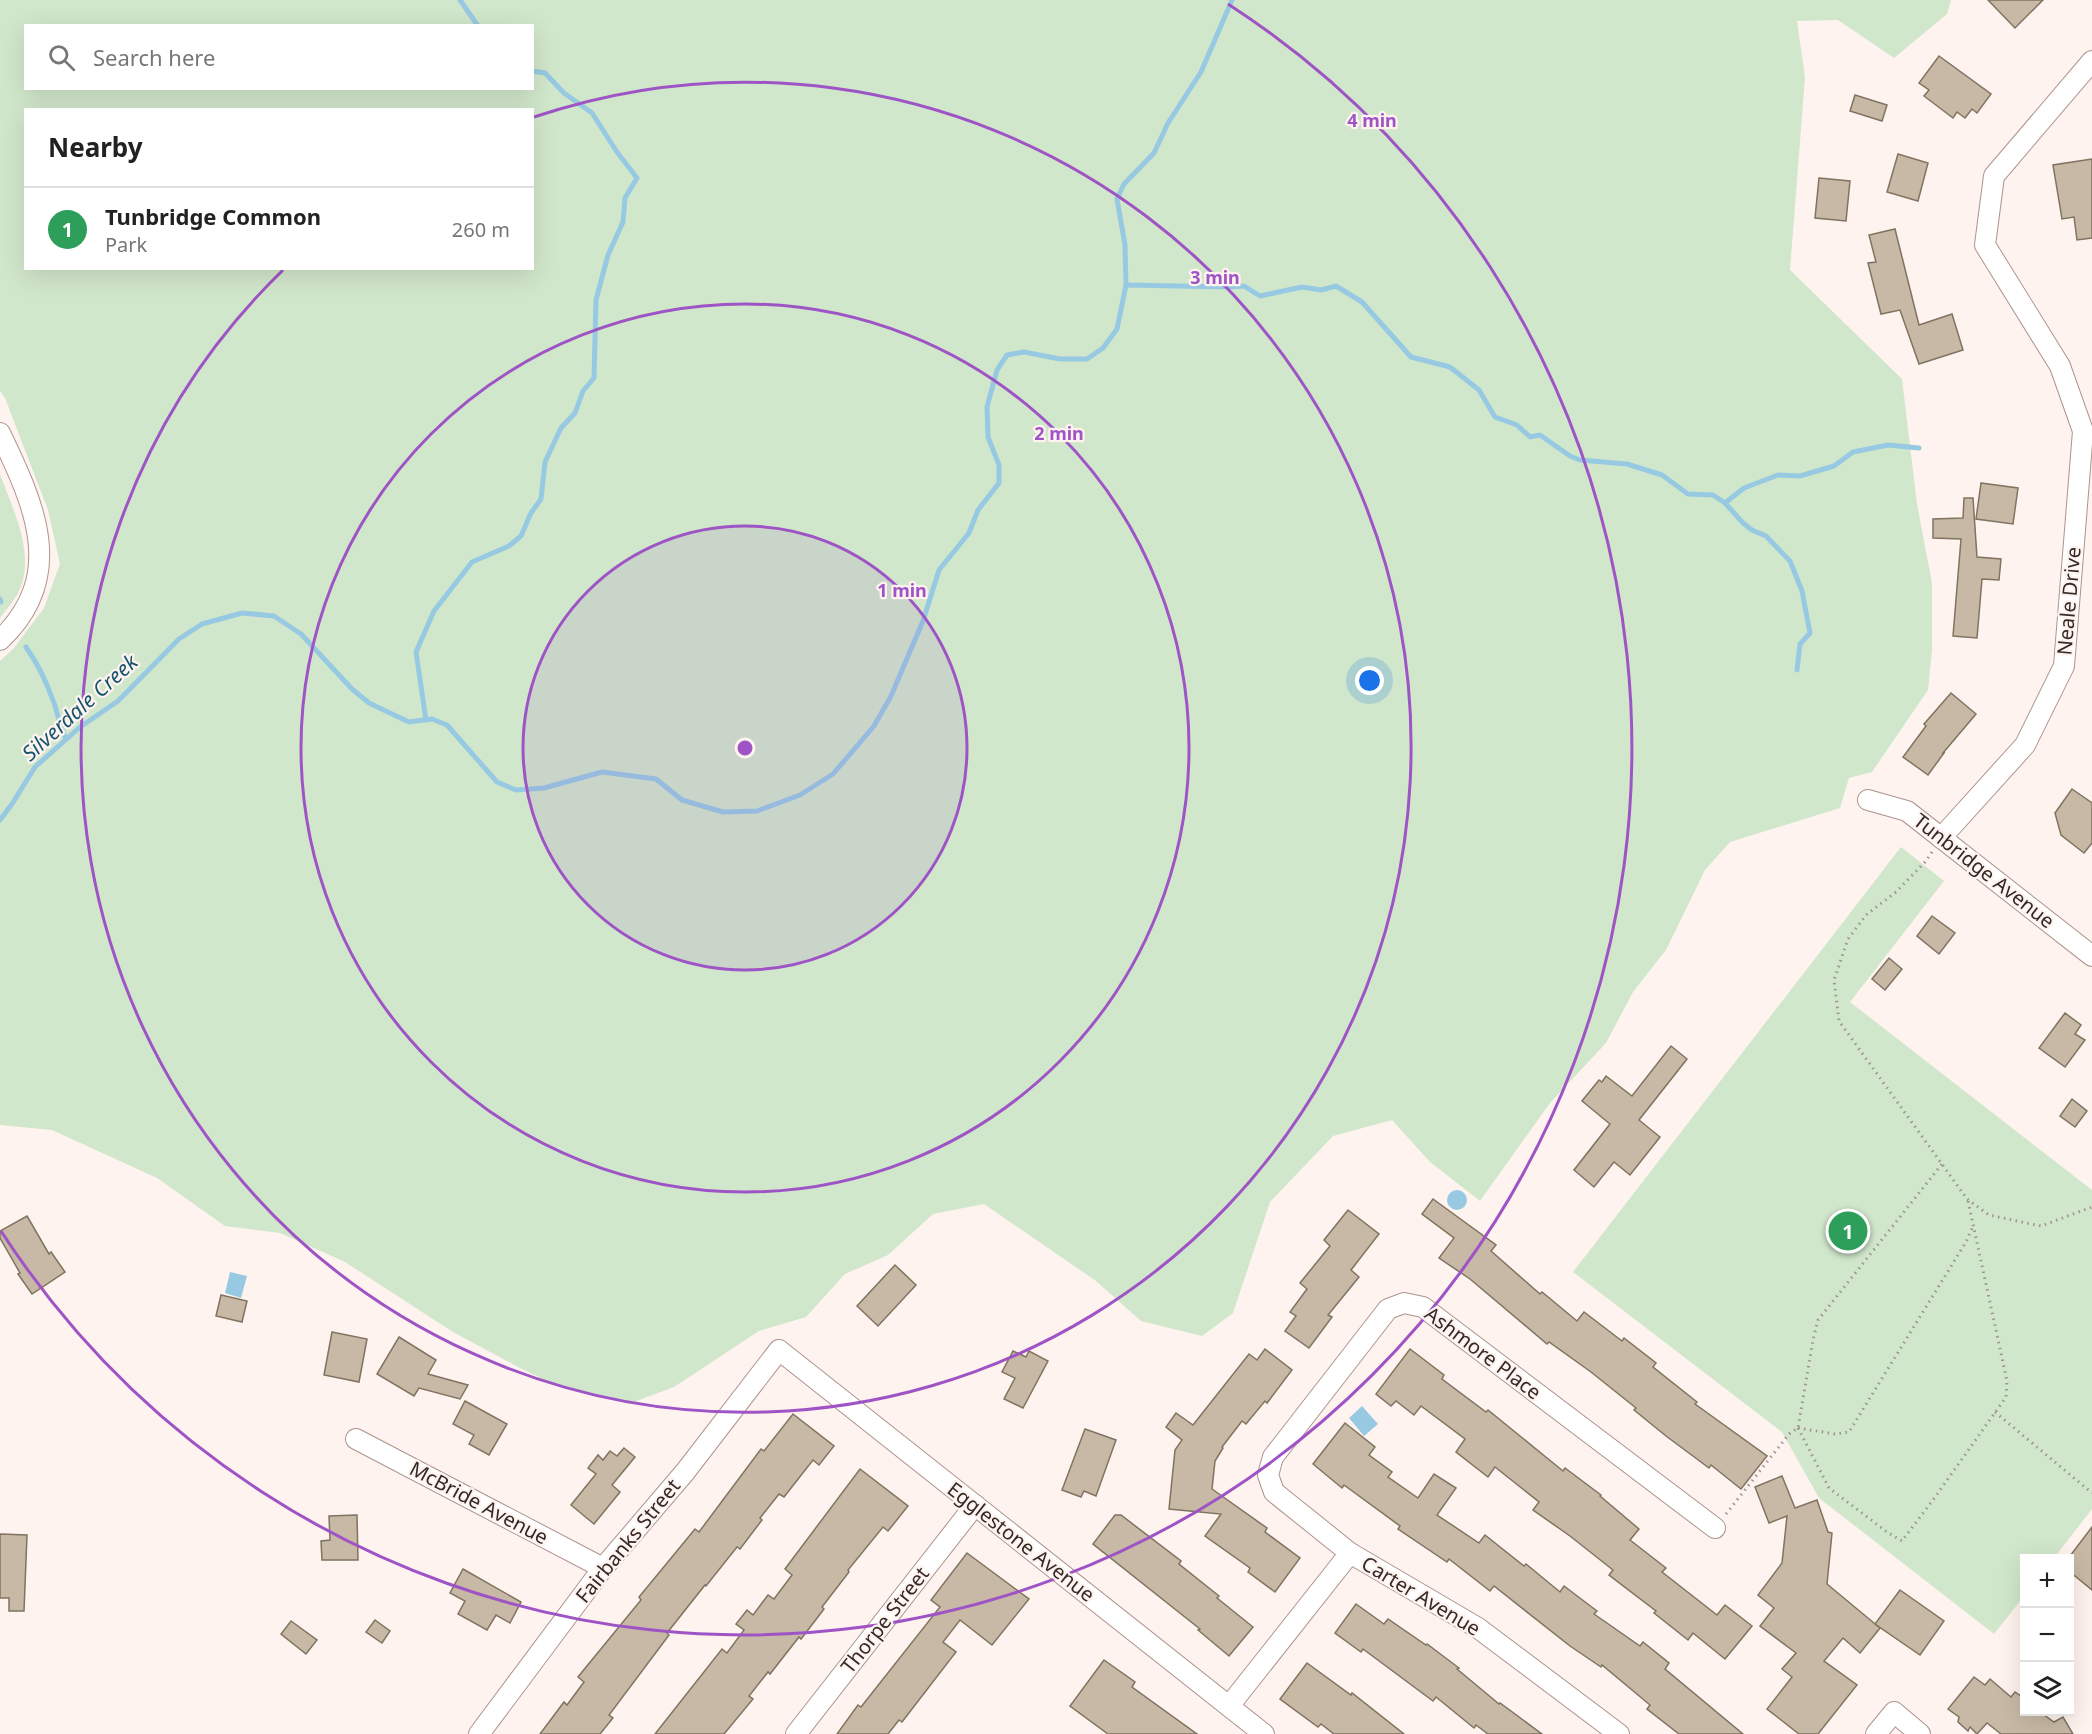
<!DOCTYPE html>
<meta charset="utf-8">
<style>
:root{--surface:#fff;--page:#f2f2f2;--text:#222;--muted:#767676;--line:#e0e0e0;--accent:#0f766e}
body{margin:0;font-family:"Noto Sans",sans-serif;background:var(--page);color:var(--text)}
.controls{position:absolute;right:18px;bottom:18px;display:grid;overflow:hidden;border-radius:0px;box-shadow:0 6px 24px #0002}
.controls button{width:54px;height:54px;display:grid;place-items:center;padding:0;border:0;border-bottom:2px solid var(--line);background:var(--surface);color:var(--text);font:30px sans-serif}
.you{position:absolute;left:1370px;top:681px;width:21px;height:21px;margin:-15px;border:4px solid #fff;border-radius:50%;background:#1a73e8;box-shadow:0 0 0 9px #1a73e833}
.badge{display:grid;place-items:center;width:39px;height:39px;border-radius:50%;background:var(--accent);color:#fff;font-size:20px;font-weight:700}
.pin{position:absolute;translate:-50% -50%;border:3px solid #fff;box-shadow:0 2px 6px #0006}
.list{margin:0;padding:0;list-style:none}
h2{display:flex;justify-content:space-between;align-items:center;height:78px;margin:0;padding:0 24px;font-size:26px}
h2 small{font-size:20px;font-weight:400;color:var(--muted)}
.list li{display:grid;grid-template-columns:39px 1fr auto;gap:18px;align-items:center;box-sizing:border-box;height:84px;padding:0 24px;border-top:2px solid var(--line)}
.list b{display:block;font-size:22px;white-space:nowrap}
.list p{margin:0;font-size:20px;white-space:nowrap;color:var(--muted)}
.list em{font-size:20px;font-style:normal;color:var(--muted)}
.icon{flex:none;width:33px;height:33px;fill:none;stroke:currentColor;stroke-width:2;stroke-linecap:round;stroke-linejoin:round}
.map{position:relative;flex:none;width:2092px;height:1734px;overflow:hidden}
.search{position:absolute;background:var(--surface);box-shadow:0 6px 24px #0002;left:24px;top:24px;width:510px;height:66px;display:flex;align-items:center;gap:15px;box-sizing:border-box;padding:0 21px;border-radius:0px;color:var(--muted);font-size:22px}
.panel{position:absolute;background:var(--surface);box-shadow:0 6px 24px #0002;left:24px;top:108px;width:510px;height:162px;border-radius:0px}
.map>svg:first-child{display:block}
.green{fill:#d1e7cb;fill-rule:evenodd}
.water{fill:#97cae2}
.lines{fill:none;stroke-linecap:round;stroke-linejoin:round}
.stream{stroke:#97cae2;stroke-width:5}
.building{fill:#c7b9a5;stroke:#807360;stroke-width:1.5}
.minor-casing{stroke:#ad948c;stroke-width:22}
.path{stroke:#9f9491;stroke-width:3;stroke-dasharray:1.5 4.5;stroke-linecap:butt}
.minor{stroke:#fff;stroke-width:20}
.ring{fill:none;stroke:#9f54c6;stroke-width:3}
.labels{text-anchor:middle;stroke-width:4.5;stroke-linejoin:round;paint-order:stroke}
.street-label{font-size:20px;fill:#332926;stroke:#fef3ef}
.water-label{font-size:21px;font-style:italic;fill:#16556e;stroke:#fef3ef}
.centre{fill:#9f54c6;stroke:#fef3ef;stroke-width:3}
.ring-label{font-size:18px;text-anchor:middle;font-weight:bold;fill:#9f54c6;stroke:#fef3ef;stroke-width:4.5;stroke-linejoin:round;paint-order:stroke}
</style>
<div class="map">
<svg width="2092" height="1734" viewBox="0 0 2092 1734">
<rect width="100%" height="100%" fill="#fef3ef"/>
<g class="green">
<path d="M0,0H1951L1947,14L1894,58L1838,20L1797,21L1805,77L1790,270L1902,379L1917,504L1932,583V650L1928,690L1872,772L1849,778L1840,808L1730,842L1705,870L1666,950L1633,992L1606,1043L1550,1103L1480,1201L1430,1162L1392,1120L1333,1136L1270,1202L1233,1313L1202,1336L1141,1321L1096,1281L984,1204L933,1214L888,1255L845,1274L806,1317L759,1331L674,1387L631,1403L553,1384L520,1368L453,1332L345,1262L280,1233L225,1226L157,1178L52,1130L0,1125V661L14,648L44,608L60,564L48,510L5,398L0,391ZM26,26H532V88H26ZM26,110H532V268H26Z"/>
<path d="M0,474C13,510 38,558 17,595C12,603 5,611 0,618Z"/>
<path d="M1901,847L1944,881L1850,1002L2092,1190V1509L2054,1558H2024V1596L1994,1634L1819,1498L1782,1432L1573,1272Z"/>
</g>
<g class="water">
<circle cx="1457" cy="1200" r="10"/>
<path d="M230,1272L247,1276L241,1298L225,1293Z"/>
<path d="M1362,1406L1378,1424L1364,1436L1349,1418Z"/>
</g>
<g class="lines">
<g class="stream">
<path d="M460,0L478,26"/>
<path d="M1126,285L1230,287L1244,286L1260,296L1302,287L1321,290L1336,286L1362,302L1411,357L1450,367L1479,390L1495,417L1517,425L1530,437L1540,435L1570,456L1580,460L1627,464L1662,475L1688,494L1713,495L1725,503L1743,523L1752,530L1766,536L1790,561L1802,591L1810,633L1800,644L1797,670"/>
<path d="M1725,503L1744,488L1778,475L1800,476L1834,466L1853,452L1888,445L1919,448"/>
<path d="M0,599L1,602"/>
<path d="M26,647C38,664 47,683 54,703C58,715 60,727 66,739"/>
<path d="M426,720L416,652L434,611L472,562L509,546L521,536L531,513L541,499L545,462L561,428L575,413L583,391L594,378L596,300L608,255L623,222L625,198L637,178L617,152L592,113L564,93L545,73L532,71"/>
<path d="M0,820L12,804L35,767L80,727L118,701L179,639L202,624L242,613L274,616L301,634L352,689L369,703L409,722L432,719L447,725L497,782L516,790L544,788L602,772L656,779L682,800L723,812L757,811L800,795L833,774L874,726L891,696L923,621L939,570L969,533L978,510L999,483V465L988,437L987,407L997,370L1007,355L1024,352L1060,359H1087L1103,348L1117,329L1126,285L1125,245L1117,199L1124,184L1154,153L1168,123L1201,72L1232,0"/>
</g>
</g>
<g class="building">
<path d="M1988,0H2043L2015,28Z"/>
<path d="M1939,56L1991,94L1977,113L1972,109L1965,118L1957,112L1953,118L1924,96L1929,90L1919,83Z"/>
<path d="M1855,95L1887,105L1882,121L1850,111Z"/>
<path d="M1898,154L1928,163L1918,201L1887,192Z"/>
<path d="M2092,159V238L2077,240L2074,217L2062,219L2053,165Z"/>
<path d="M1819,178L1850,181L1846,221L1815,218Z"/>
<path d="M1895,229L1919,325L1952,314L1963,350L1919,364L1900,310L1881,314L1868,263L1876,262L1869,235Z"/>
<path d="M1981,483L2018,488L2013,524L1976,519Z"/>
<path d="M1964,498H1973L1977,557L2001,559L1999,580L1982,579L1977,638L1953,636L1961,539L1933,538V519L1963,518Z"/>
<path d="M1951,693L1976,714L1943,753H1944L1928,775L1903,757L1926,726L1924,724Z"/>
<path d="M2072,789L2092,803V843L2084,853L2061,835L2055,813Z"/>
<path d="M1932,916L1955,933L1939,954L1917,936Z"/>
<path d="M1889,958L1902,969L1885,990L1872,979Z"/>
<path d="M2065,1013L2081,1025L2075,1034L2085,1040L2065,1067L2039,1048Z"/>
<path d="M1671,1046L1687,1059L1639,1120L1660,1137L1630,1175L1614,1162L1594,1187L1574,1170L1610,1124L1582,1101L1599,1080L1602,1082L1606,1076L1632,1096Z"/>
<path d="M2072,1099L2087,1111L2075,1127L2060,1116Z"/>
<path d="M1433,1199L1496,1245L1491,1251L1540,1294L1542,1292L1577,1321L1584,1312L1622,1341L1624,1338L1656,1363L1653,1367L1697,1402L1695,1404L1767,1456L1741,1489L1711,1465L1709,1468L1666,1436L1634,1410L1636,1408L1591,1372L1549,1342L1547,1344L1470,1279L1439,1258L1454,1238L1422,1214Z"/>
<path d="M1348,1210L1379,1234L1351,1270L1359,1277L1328,1315L1332,1317L1309,1348L1285,1331L1296,1316L1290,1312L1307,1289L1300,1283L1330,1246L1324,1240Z"/>
<path d="M27,1216L49,1254L51,1252L65,1272L32,1294L18,1274L20,1273L0,1238V1231Z"/>
<path d="M895,1265L916,1285L878,1326L857,1306Z"/>
<path d="M221,1295L247,1301L242,1322L216,1316Z"/>
<path d="M332,1332L367,1339L359,1382L324,1375Z"/>
<path d="M399,1337L436,1360L428,1374L468,1385L460,1399L419,1388L414,1396L377,1374Z"/>
<path d="M1265,1349L1292,1370L1267,1403L1265,1401L1246,1424L1242,1421L1222,1447L1223,1448L1215,1461L1212,1489L1267,1528L1265,1532L1300,1558L1275,1592L1248,1572L1250,1568L1205,1536L1221,1514L1169,1509L1175,1450L1182,1440L1166,1427L1176,1413L1193,1425L1249,1354L1257,1360Z"/>
<path d="M1410,1349L1444,1375L1442,1379L1486,1412L1488,1410L1563,1471L1565,1468L1601,1495L1600,1496L1639,1529L1630,1540L1666,1568L1662,1572L1717,1615L1725,1605L1752,1626L1725,1659L1693,1633L1688,1640L1654,1613L1656,1611L1609,1575L1613,1570L1570,1536L1533,1510L1539,1502L1495,1467L1488,1477L1456,1452L1465,1439L1421,1406L1414,1415L1396,1401L1391,1406L1376,1394Z"/>
<path d="M1013,1351L1026,1357L1029,1351L1048,1361L1023,1408L1004,1399L1015,1378L1002,1372Z"/>
<path d="M465,1401L507,1424L489,1455L469,1444L474,1435L453,1424Z"/>
<path d="M793,1414L834,1446L819,1465L813,1460L784,1497L779,1494L760,1518L762,1520L740,1549L737,1547L706,1586L705,1585L667,1633L669,1635L609,1715L613,1718L600,1734H540L564,1702L567,1705L584,1682L578,1677L641,1600L639,1597L695,1529L699,1532L761,1449L764,1451Z"/>
<path d="M1345,1423L1375,1447L1369,1455L1392,1472L1388,1477L1418,1498L1434,1474L1456,1488L1437,1515L1479,1543L1485,1535L1524,1566L1526,1564L1560,1592L1564,1586L1597,1611L1594,1614L1640,1646L1643,1642L1669,1663L1665,1669L1743,1734H1679L1647,1709L1650,1705L1602,1665L1601,1667L1570,1646L1494,1586L1490,1591L1449,1559L1447,1562L1398,1529L1400,1526L1344,1485L1342,1488L1313,1464Z"/>
<path d="M1085,1429L1116,1440L1096,1496L1084,1491L1081,1497L1062,1490Z"/>
<path d="M624,1448L635,1457L612,1485L620,1492L594,1524L571,1505L596,1474L588,1468L598,1455L603,1460L610,1451L617,1456Z"/>
<path d="M860,1469L908,1506L888,1531L883,1527L848,1570L849,1572L822,1607L824,1609L801,1639L799,1637L770,1674L768,1672L749,1696L753,1699L724,1734H655L722,1649L727,1653L744,1630L736,1624L747,1610L753,1615L768,1595L774,1599L792,1575L785,1569Z"/>
<path d="M1782,1476L1795,1508L1817,1500L1828,1532L1832,1533L1827,1584L1880,1628L1860,1653L1843,1638L1824,1661L1857,1685L1818,1734H1799L1767,1709L1792,1677L1782,1669L1796,1653L1760,1626L1774,1608L1758,1595L1782,1563L1787,1516L1769,1523L1755,1487Z"/>
<path d="M357,1515L358,1560H322L321,1541L330,1540L329,1516Z"/>
<path d="M1115,1515H1121L1181,1561L1179,1564L1219,1596L1217,1598L1253,1627L1229,1656L1198,1630L1200,1629L1093,1544Z"/>
<path d="M2092,1527V1590L2070,1572V1556Z"/>
<path d="M0,1534L27,1535L24,1611H9V1598H0Z"/>
<path d="M967,1553L1029,1599L992,1645L960,1620L943,1642L956,1652L902,1722L899,1720L888,1734H837L858,1705L861,1707L940,1607L931,1600Z"/>
<path d="M463,1569L521,1602L510,1623L496,1615L487,1630L458,1614L465,1601L450,1593Z"/>
<path d="M1900,1590L1944,1621L1920,1655L1875,1624Z"/>
<path d="M1356,1604L1384,1624L1388,1619L1426,1645L1427,1644L1459,1668L1457,1669L1499,1704L1500,1703L1542,1734H1488L1476,1725L1474,1728L1436,1697L1433,1701L1363,1649L1361,1652L1335,1633Z"/>
<path d="M375,1620L390,1631L382,1643L366,1632Z"/>
<path d="M291,1621L317,1640L306,1654L281,1634Z"/>
<path d="M1104,1660L1135,1682L1132,1687L1197,1734H1108L1070,1706Z"/>
<path d="M1307,1663L1351,1695L1352,1693L1404,1734H1334L1321,1724L1318,1727L1280,1699Z"/>
<path d="M1974,1677L1985,1685L1990,1679L2011,1697L2015,1692L2025,1699V1712H2040L2054,1722L2063,1717L2073,1734H2001L1987,1723L1977,1734L1970,1727L1968,1731L1958,1722L1959,1717L1948,1709Z"/>
</g>
<g class="lines">
<defs>
<g id="minor">
<path d="M0,433C34,504 68,576 0,640"/>
<path d="M1868,800L1907,811L2092,956"/>
<path d="M1941,838L2025,745L2064,666L2083,431L2060,366L1985,245L1994,176L2092,61"/>
<path d="M356,1439L603,1568"/>
<path d="M1229,1706L1350,1553"/>
<path d="M479,1734L603,1568L685,1472L779,1350L1264,1734"/>
<path d="M796,1734L975,1505"/>
<path d="M1619,1734L1478,1628L1350,1553L1274,1492L1268,1475L1273,1457L1388,1309L1404,1303L1423,1307L1715,1528"/>
<path d="M1876,1734L1894,1712L1920,1734"/>
</g>
</defs>
<use href="#minor" class="minor-casing"/>
<g class="path">
<path d="M1932,852L1926,861L1896,892L1866,915L1848,939L1834,980L1839,1021L1967,1199L1989,1215L2041,1226L2092,1207"/>
<path d="M1995,1412L2092,1493"/>
<path d="M1798,1428L1829,1488L1887,1532L1902,1541L1933,1500L2006,1397L2007,1381L1968,1201"/>
<path d="M1798,1428L1835,1434L1849,1432L1966,1242L1973,1226"/>
<path d="M1726,1514L1789,1434L1798,1428L1813,1340L1818,1320L1942,1164"/>
</g>
<use href="#minor" class="minor"/>
</g>
<circle cx="745" cy="748" r="222" fill="#9f54c6" fill-opacity=".12"/>
<g class="ring">
<circle cx="745" cy="748" r="222"/>
<circle cx="745" cy="748" r="444"/>
<path d="M534 117A665 665 0 1 1 283 270"/>
<path d="M1228 4A887 887 0 1 1 1 1231"/>
</g>
<g class="labels">
<g class="street-label">
<text transform="translate(2069 601) rotate(-85)" y="7">Neale Drive</text>
<text transform="translate(1984 871) rotate(38)" y="7">Tunbridge Avenue</text>
<text transform="translate(1483 1353) rotate(37)" y="7">Ashmore Place</text>
<text transform="translate(479 1503) rotate(28)" y="7">McBride Avenue</text>
<text transform="translate(628 1541) rotate(-51)" y="7">Fairbanks Street</text>
<text transform="translate(1021 1542) rotate(38)" y="7">Egglestone Avenue</text>
<text transform="translate(1421 1596) rotate(31)" y="7">Carter Avenue</text>
<text transform="translate(885 1620) rotate(-52)" y="7">Thorpe Street</text>
</g>
<g class="water-label">
<text transform="translate(80 708) rotate(-42)" y="7">Silverdale Creek</text>
</g>
</g>
<circle cx="745" cy="748" r="9" class="centre"/>
<g class="ring-label">
<text x="1372" y="127">4 min</text>
<text x="1215" y="284">3 min</text>
<text x="1059" y="440">2 min</text>
<text x="902" y="597">1 min</text>
</g>
</svg>
<div class="controls">
<button>+</button>
<button>−</button>
<button><svg class="icon" aria-label="layers" viewBox="0 0 24 24"><path d="M12 4l9 5-9 5-9-5zM3 14l9 5 9-5"/></svg></button>
</div>
<div class="you"></div>
<div class="pin badge" style="left:1848px;top:1231px;background:#2e9e5b">1</div>
<div class="search"><svg class="icon" aria-label="search" viewBox="0 0 24 24"><circle cx="10" cy="10" r="6"/><path d="M15 15l6 6"/></svg>Search here</div>
<section class="panel">
<h2>Nearby<small></small></h2>
<ul class="list">
<li><span class="badge" style="background:#2e9e5b">1</span><div><b>Tunbridge Common</b><p>Park</p></div><em>260 m</em></li>
</ul>
</section>
</div>
